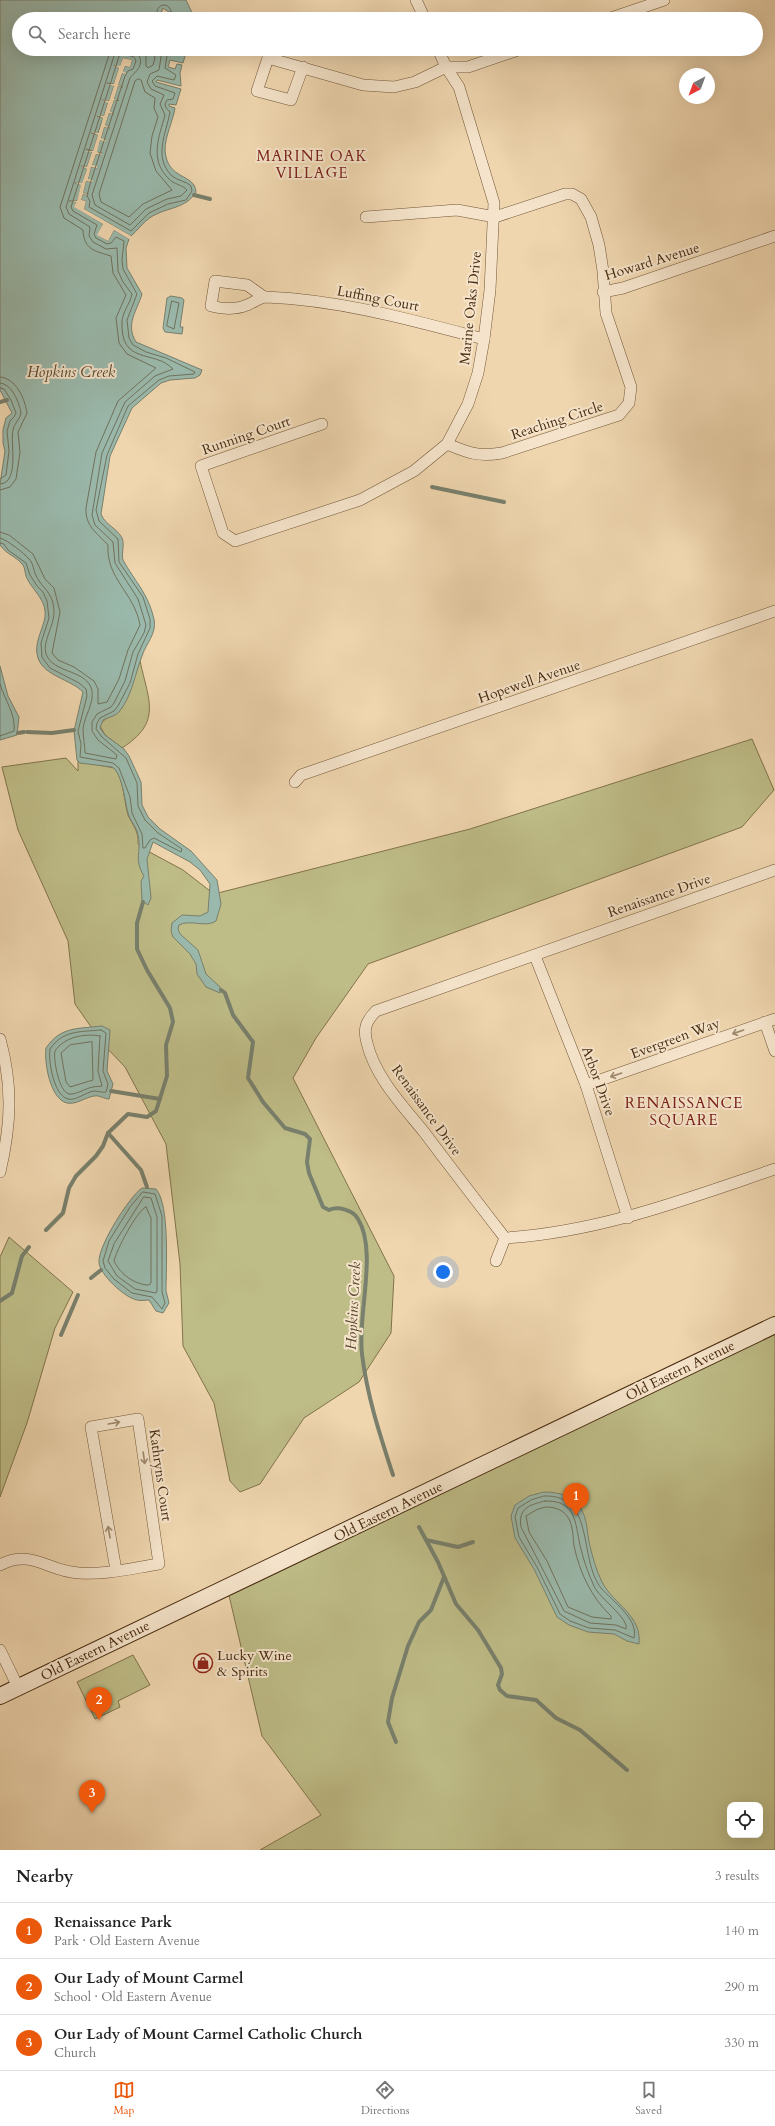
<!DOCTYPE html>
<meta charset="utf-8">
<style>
:root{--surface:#fff;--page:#f2f2f2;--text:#222;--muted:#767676;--line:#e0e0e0;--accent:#ea580c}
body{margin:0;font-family:Cardo,serif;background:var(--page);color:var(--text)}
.controls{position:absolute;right:12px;bottom:12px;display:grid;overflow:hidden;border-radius:8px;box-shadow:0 4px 16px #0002}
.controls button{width:36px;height:36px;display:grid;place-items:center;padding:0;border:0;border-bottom:1px solid var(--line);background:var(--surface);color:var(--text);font:20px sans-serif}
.compass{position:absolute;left:679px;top:68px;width:36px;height:36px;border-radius:50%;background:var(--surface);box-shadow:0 4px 16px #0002;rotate:221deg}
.you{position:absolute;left:443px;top:1272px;width:14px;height:14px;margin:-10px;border:3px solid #fff;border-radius:50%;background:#1a73e8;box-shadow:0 0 0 6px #1a73e833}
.badge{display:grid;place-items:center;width:26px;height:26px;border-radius:50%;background:var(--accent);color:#fff;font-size:13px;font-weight:700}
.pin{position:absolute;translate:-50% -33px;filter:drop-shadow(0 1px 2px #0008)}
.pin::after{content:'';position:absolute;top:21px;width:14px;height:12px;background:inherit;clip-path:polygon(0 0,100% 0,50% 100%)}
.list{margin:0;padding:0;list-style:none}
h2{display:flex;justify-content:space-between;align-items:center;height:52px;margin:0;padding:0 16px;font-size:17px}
h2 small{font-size:13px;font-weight:400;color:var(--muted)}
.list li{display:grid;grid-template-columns:26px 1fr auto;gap:12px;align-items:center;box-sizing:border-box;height:56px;padding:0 16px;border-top:1px solid var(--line)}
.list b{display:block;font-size:15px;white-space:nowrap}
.list p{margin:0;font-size:13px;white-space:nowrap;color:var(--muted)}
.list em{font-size:13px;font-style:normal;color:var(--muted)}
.icon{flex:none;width:22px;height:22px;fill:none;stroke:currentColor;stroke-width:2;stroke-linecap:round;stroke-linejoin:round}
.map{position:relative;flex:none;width:775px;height:1850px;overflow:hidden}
.search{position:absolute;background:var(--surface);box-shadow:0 4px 16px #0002;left:12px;right:12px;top:12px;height:44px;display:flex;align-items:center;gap:10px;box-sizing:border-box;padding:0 14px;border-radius:22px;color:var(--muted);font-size:15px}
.sheet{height:220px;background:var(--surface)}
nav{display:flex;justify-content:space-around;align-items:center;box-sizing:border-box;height:56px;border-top:1px solid var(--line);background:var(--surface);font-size:11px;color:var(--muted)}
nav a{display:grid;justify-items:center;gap:2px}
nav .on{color:var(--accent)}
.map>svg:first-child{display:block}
.green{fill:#bebc87;stroke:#82734a;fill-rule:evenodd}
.water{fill:#9ab9ac;stroke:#79806d}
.pier{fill:#efd6af}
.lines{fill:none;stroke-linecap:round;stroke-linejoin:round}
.shore{stroke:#70725d;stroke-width:1}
.stream{stroke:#79806d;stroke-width:4}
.street-casing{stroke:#715536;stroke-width:12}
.secondary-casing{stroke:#472a0e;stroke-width:18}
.street{stroke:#f5e4cb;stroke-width:11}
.secondary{stroke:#f5e4cb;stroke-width:16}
.oneway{stroke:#9e876c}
.labels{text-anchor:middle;stroke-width:4;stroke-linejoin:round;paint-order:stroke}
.street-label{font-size:14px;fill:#472a0e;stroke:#f5e4cb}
.poi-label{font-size:14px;fill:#472a0e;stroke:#f5e4cb;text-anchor:start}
.neighbourhood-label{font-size:15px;letter-spacing:1px;fill:#7a1f14;stroke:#f5e4cb}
.water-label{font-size:15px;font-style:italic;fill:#58472e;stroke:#f5e4cb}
</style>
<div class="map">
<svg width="775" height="1850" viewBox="0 0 775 1850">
<rect width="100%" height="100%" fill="#efd6af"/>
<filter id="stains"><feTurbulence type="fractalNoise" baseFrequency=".005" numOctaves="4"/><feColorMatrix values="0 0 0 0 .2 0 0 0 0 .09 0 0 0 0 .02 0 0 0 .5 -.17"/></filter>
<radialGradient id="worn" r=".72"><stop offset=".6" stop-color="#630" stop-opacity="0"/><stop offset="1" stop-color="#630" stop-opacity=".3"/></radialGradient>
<g class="green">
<path d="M140,661C149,702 162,722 122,748L105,735L100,726C103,717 115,716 122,708Z"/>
<path d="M752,739L774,790L742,827L368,964L316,1038L293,1078L394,1276L391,1333L359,1382L304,1418L260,1484L240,1492L230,1481L214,1403L183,1346L180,1264L166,1144L125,1067L103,1044L75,1004L68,941L18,830L2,767L66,758L78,771V761L114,768C124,778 124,803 128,815C133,826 139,831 138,844L142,848L183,870L214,894L470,829Z"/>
<path d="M9,1237L73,1292L55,1328L27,1423L0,1497V1257Z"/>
<path d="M775,1325V1850H260L321,1815L262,1736L227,1587ZM730,1805H760V1835H730Z"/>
<path d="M133,1655L150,1685L118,1701L120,1707L95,1719L77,1682Z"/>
</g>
<g class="water">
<path d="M0,0H186L194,17L195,19C185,19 170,14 163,8L161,13H167L184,19H19V49H167V51L177,53V51L186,53L183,63L170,60L168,67L175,69L177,64L182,65L180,73L181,86L157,80L156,82L181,89L176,105L169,104V106L175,108C173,121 165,136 165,150C167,181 195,173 196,192C186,209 167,207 151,217C143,222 138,230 131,236L84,209L86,201L81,200L83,194L88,195V194L83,193L86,181L92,182L88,179L91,167L97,168L92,165L96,154L101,155L102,153L96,152L100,140H106L101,139L104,127L110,128L105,125L109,113L114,114L110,111L114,100H119L114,99L118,86L123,87L118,85L125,66L130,67L132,60L123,58L120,67L114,65L119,68L114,84L107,83L114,86L109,101L102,100L108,102L104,116H97L103,118L98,133H91L98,135L93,151L86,149L92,152L87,167L81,166L87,169L82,184L75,183L82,185L77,201H69L76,202L75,207L103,224L98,235L108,241L114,230L129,239L126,248L127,268L142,294C137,311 125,324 136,342L202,370L200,375L195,378L170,380L161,383L132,408L110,456L101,514C105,525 117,528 122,538C125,545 121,553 123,560C135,582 148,593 154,619C157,634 146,643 142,656C135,674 132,696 119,712C114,717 108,717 103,720L100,728L105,735L124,749L129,756L141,782L142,805L148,817L160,829L191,851L217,880L221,904L216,921C206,928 190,919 179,925L178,929L180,934L198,950L206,974L220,987V993L206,987L197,974L196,964L190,954L173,937L171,931L172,923L182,915L200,916L208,912L210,884L200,870L190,862L153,842L147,859L151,898L148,905L142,901L141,881L144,876C133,858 142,852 138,835C137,827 130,821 128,813C125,802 122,772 112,767L80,763L77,760L74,731L83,692C70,679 44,676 38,658C33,644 43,630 45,617C47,599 32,591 26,576C25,573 25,568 23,565C16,556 7,555 0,545V484L5,451L3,443V430L6,418L12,413L0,390Z"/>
<path d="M171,296L182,298L184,300L180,327H183L182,334L165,332L163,328L167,298Z"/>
<path d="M0,666L8,696L19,717L17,735L0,740Z"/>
<path d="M102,1026L110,1030L107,1071L113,1084L109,1099C104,1099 100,1095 94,1096C86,1097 76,1105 67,1103C50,1099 44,1062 46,1048C61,1026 78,1029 102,1026Z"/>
<path d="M142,1188L156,1189C170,1205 166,1268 166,1291L169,1303L163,1313L156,1311L149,1300C145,1300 141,1301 137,1300C125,1298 99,1274 99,1262C98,1246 129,1197 142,1188Z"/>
<path d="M544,1492C560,1492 571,1496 581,1509C587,1518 587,1531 589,1542C592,1555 596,1570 602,1582C614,1605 642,1615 639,1644L627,1641L614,1634L588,1632L569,1625L557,1617L534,1569L515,1538L511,1516L515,1505L529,1496Z"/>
</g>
<path class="pier" d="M123,58L132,60L130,67L125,66L123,71L127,74L122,73L118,85L123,87L118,86L114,99L119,100H114L110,111L114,114L109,113L105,125L110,128L104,127L101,138L106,140L105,142L100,140L97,152L102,154V155L96,154L92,165L97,166V168L91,167L88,179L93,180L92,182L86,181L83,193L88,194V195L83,194L81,200L86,201L84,209L131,236L129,239L114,230L108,241L97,235L103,224L74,207L76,202L69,201H77L81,185L75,183H82L87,169L81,166L87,167L92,152L85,151H93L98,135L91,132L99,133L103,118L97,115L104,116L108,103L102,100L109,101L114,86L107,84H114L119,68L114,65L120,66Z"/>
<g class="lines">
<g class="shore">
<circle cx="164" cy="12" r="7"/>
<path d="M126,49L138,54C145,65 136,71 130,78L92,195L95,205L130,225L146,209L167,199L181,196L187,190C183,185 173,184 169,179C149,160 159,137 165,115L160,104L164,95L151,89L147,82L150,74L159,70L161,57L159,49"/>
<path d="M142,49L146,57V66L148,68L153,65L155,58L153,49"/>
<path d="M139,79L141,80L145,92L155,98L154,108L158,117L152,136L150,153L156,171L172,190L143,204L129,217L101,202L99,194L135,81Z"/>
<path d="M172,301L179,303L174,329L167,326Z"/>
<path d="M0,377C16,378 25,399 27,413L18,432L20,452L16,479L10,487L0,490"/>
<path d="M0,383C12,384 19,402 21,413C20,420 14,423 13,430C10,443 20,483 0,484"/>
<path d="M0,388L4,389L11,400L16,413L14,417L10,421L7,431L9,451L6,475L0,479"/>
<path d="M0,532L9,535L33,554L45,579L54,588L60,612L52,653L58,660L74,667L94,681L98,689V704L107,702L119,679L128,650L140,625C134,592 106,579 108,545C97,533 85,526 86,508L96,452L118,401L156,368L127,354L119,343L116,318L126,295L113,273L111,256C95,251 84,250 83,230L64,218L60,207L111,49"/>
<path d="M0,538C6,539 25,554 29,559C33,563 33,568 35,573C41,589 54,591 54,613C54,626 42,642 46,654C53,674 88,669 92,691C94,704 84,717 83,729C83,737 85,746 85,753L116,759L117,755L98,740L92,731V722L97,714L111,707L114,703L125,681L133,652L144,633L146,625L138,599L115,563L113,542L95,525L92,515L102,453L125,402L155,376L173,369C154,349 120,366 122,321C123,311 130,304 132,294L123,282L118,271L117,248L106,249L93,242L89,236L90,227L69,214L66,207L114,56L121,49"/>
<path d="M0,543L4,544L8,550L26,563L30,575L37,586L43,592L47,601L49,618L41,643L42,657L50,668L79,683L86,689L87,696L78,731L81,744L80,757L113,763L119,768L130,797L132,813L142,834L143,848H145L150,840L154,838L181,852L182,849L158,833L145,820L138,806L137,783L126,758L102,737L96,729L97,723L100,718L114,711L118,706L130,683L138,654L150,628V619L143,597L119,562L118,539L99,521L96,510L107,455L128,406L159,380L169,376L194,374L195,372L166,358L146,352L133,345L129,338L127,320L137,294L123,269L122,260L124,241L116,237L111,243L107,244L96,238L94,234L97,225L73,211L71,207L116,66L119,56L123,54L134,57L136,61L133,69L128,71L125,76L90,184L87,196L90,201L89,207L131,231L149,213L168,204L186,200L192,191L191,186C186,181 178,181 172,176C153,157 166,134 170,112L166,108L165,104L167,100L173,99L175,93L155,86L152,81L157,76L174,80L176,75L165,68L167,56L164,49"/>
<path d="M0,684C5,701 16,714 14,731L0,736"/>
<path d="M101,1030L106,1033L103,1071L108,1084L106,1092C102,1093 99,1091 94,1091C86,1092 76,1101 68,1099C54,1096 48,1061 50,1049C63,1030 80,1032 101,1030Z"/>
<path d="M100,1036L98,1071L102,1086C99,1087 96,1086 93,1087C86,1088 76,1095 69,1094C59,1092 53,1059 55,1051C64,1037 85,1033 100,1036Z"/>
<path d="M92,1042L93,1080L70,1087L66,1082L61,1053L70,1045Z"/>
<path d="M143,1192L155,1194L162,1216V1292L165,1303L162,1309L152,1297L132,1293L114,1279L105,1268L103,1261L109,1241L130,1207Z"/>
<path d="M144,1197L151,1198L157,1217V1291L156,1293L135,1289L117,1276L108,1261L114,1244Z"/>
<path d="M146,1207L151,1218V1283L149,1285C135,1285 120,1274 114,1261C116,1251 137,1210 146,1207Z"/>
<path d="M544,1496C596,1494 578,1559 601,1588C612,1601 639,1619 634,1638L615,1630L589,1628L570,1621L560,1614L537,1567L519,1537L515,1517L518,1508L531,1500Z"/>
<path d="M545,1501C576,1500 575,1522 580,1545C583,1559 588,1573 594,1586C599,1598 629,1618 626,1629L616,1625L590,1623L564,1611L521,1527C518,1508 529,1505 545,1501Z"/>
<path d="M546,1507C556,1507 564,1510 569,1519C573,1527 573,1537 574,1546C580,1573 591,1597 611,1616V1619L592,1617L568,1607L547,1561L529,1532L526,1516L536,1510Z"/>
</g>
<g class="stream">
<path d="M194,195L210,199"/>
<path d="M0,402L7,400"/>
<path d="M432,487L504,502"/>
<path d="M27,732L52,733L74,730"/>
<path d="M18,733L24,732"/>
<path d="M221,990L225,993L233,1015L253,1042L248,1078L263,1102L285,1128L305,1134L310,1139L307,1162L309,1173L323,1207L329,1210C338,1206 353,1210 358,1219C378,1251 357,1316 362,1354C367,1396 380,1435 393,1475"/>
<path d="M111,1091L160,1099"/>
<path d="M108,1133L141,1170L147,1187"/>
<path d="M46,1230L63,1213L69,1188L76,1176L96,1156L103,1146L108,1133L128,1114L147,1117L156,1111L167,1076L166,1045L173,1022L170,1008L147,970L137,949V923L143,902"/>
<path d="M91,1278L101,1270"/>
<path d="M0,1301L12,1293L22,1256L29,1247"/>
<path d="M61,1335L78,1295"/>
<path d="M419,1527L438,1562L456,1604L478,1630L501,1668L502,1674L498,1685L500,1690L507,1696L536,1700L556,1718L580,1730L627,1770"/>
<path d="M426,1540L458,1547L473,1542"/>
<path d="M396,1742L388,1722L392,1698L408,1646L419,1622L431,1610L444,1577"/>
</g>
<defs>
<g id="street">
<path d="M416,0L425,19"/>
<path d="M608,19L664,0"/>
<path d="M271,49L257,91L291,100L303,67"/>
<path d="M268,58L363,85L394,87L415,82L446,67H468L521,49"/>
<path d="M366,217L457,210L495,217L565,194H572L581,199L591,217L599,245L603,271L606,313L631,387L629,403L619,415L502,453C478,457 469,453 447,444"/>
<path d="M603,292L623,288L775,236"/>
<path d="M264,297L247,285L215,281L211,306C223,309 235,310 247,305C253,303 260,297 266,297C341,300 412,320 484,339"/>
<path d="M322,424L201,466L223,533L235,541L360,500L414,471L447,444L468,404L478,373L484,339L490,290L494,203L459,87L446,67L438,49"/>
<path d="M295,782L301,775L775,611"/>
<path d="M775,870L376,1011C366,1021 363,1029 367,1043C375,1077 403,1106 424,1132C451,1168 478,1203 505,1238C600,1232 686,1199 775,1169"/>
<path d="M535,956L586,1085L628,1218"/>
<path d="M765,1022L775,1051"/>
<path d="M0,1039C13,1086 11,1125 0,1172"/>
<path d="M586,1085L775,1019"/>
<path d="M496,1261L505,1238"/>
<path d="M0,1565C32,1548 48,1572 79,1573C106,1575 133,1568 159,1564L138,1419L91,1427L116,1570"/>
<path d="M0,1650L18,1687"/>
</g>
<path id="secondary" d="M0,1696L775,1325"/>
</defs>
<use href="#street" class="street-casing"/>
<use href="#secondary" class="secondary-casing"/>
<use href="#street" class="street"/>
<use href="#secondary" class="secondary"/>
</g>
<defs><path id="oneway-shaft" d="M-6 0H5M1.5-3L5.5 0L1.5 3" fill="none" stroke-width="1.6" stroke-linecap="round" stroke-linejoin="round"/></defs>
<g class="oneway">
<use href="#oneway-shaft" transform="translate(738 1032) rotate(161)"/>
<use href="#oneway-shaft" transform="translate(616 1075) rotate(161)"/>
<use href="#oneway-shaft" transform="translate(114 1423) rotate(-10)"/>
<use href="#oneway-shaft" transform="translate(144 1458) rotate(82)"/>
<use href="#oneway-shaft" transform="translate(109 1532) rotate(-100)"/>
</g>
<defs>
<symbol id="shop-ring" viewBox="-11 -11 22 22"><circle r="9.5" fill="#f5e4cb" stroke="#8f2418" stroke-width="1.5"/><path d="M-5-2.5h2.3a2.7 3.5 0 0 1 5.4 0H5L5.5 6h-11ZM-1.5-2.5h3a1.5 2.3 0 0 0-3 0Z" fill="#8f2418"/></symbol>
</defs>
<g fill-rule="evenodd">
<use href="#shop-ring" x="192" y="1652" width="22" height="22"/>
</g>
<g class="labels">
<g class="street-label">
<text transform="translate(652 261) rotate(-17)" y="5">Howard Avenue</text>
<text transform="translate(378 298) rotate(11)" y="5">Luffing Court</text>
<text transform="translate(470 308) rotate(-84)" y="5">Marine Oaks Drive</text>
<text transform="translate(557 420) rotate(-18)" y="5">Reaching Circle</text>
<text transform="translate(246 435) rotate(-19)" y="5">Running Court</text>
<text transform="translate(529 681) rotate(-19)" y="5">Hopewell Avenue</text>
<text transform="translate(659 895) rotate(-19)" y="5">Renaissance Drive</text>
<text transform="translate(675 1038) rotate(-20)" y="5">Evergreen Way</text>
<text transform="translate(599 1081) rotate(70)" y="5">Arbor Drive</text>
<text transform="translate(427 1110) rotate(54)" y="5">Renaissance Drive</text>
<text transform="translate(680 1370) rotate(-26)" y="5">Old Eastern Avenue</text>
<text transform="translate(161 1475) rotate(82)" y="5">Kathryns Court</text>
<text transform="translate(388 1511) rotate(-26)" y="5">Old Eastern Avenue</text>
<text transform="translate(95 1650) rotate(-26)" y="5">Old Eastern Avenue</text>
</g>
<g class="poi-label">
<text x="217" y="1660">Lucky Wine<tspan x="217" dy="16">&amp; Spirits</tspan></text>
</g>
<g class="neighbourhood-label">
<text x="312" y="161">MARINE OAK<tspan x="312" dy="17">VILLAGE</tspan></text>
<text x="684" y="1108">RENAISSANCE<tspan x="684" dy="17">SQUARE</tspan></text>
</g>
<g class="water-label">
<text x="71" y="377">Hopkins Creek</text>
<text transform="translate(353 1306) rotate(-87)" y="5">Hopkins Creek</text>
</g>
</g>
<rect width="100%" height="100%" filter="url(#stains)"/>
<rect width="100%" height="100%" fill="url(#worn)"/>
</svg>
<div class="controls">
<button><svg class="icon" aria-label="locate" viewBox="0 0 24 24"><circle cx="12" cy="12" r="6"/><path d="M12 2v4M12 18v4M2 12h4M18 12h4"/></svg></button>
</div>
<svg class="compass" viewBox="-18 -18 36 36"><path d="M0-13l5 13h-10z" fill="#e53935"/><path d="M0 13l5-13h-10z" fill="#767676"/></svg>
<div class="you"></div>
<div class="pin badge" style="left:576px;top:1516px">1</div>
<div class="pin badge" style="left:99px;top:1720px">2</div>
<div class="pin badge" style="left:92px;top:1813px">3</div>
<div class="search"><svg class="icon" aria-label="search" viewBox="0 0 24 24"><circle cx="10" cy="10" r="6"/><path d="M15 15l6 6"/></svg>Search here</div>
</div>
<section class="sheet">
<h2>Nearby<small>3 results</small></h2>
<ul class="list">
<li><span class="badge">1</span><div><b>Renaissance Park</b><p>Park · Old Eastern Avenue</p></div><em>140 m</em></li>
<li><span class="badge">2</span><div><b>Our Lady of Mount Carmel</b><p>School · Old Eastern Avenue</p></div><em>290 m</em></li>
<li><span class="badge">3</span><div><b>Our Lady of Mount Carmel Catholic Church</b><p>Church</p></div><em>330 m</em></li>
</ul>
</section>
<nav>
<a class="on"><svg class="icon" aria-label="map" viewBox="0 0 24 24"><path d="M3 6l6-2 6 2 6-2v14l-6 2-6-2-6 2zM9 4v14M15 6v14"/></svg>Map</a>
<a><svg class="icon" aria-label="directions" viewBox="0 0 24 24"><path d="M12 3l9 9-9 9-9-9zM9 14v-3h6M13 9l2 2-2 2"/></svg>Directions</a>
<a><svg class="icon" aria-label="saved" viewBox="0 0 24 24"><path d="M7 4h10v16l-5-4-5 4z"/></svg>Saved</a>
</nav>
